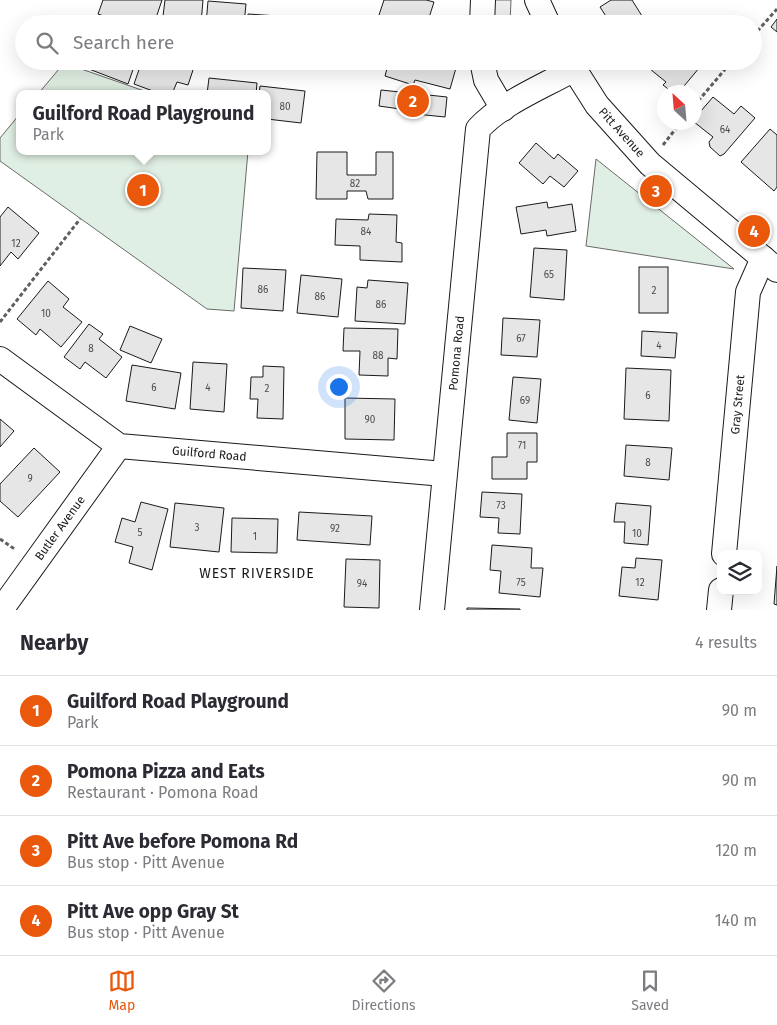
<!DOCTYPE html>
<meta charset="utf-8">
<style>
:root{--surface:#fff;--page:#f7f7f7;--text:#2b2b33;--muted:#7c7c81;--line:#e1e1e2;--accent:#ea580c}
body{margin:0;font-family:"Fira Sans",sans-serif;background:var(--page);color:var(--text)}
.controls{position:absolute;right:15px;bottom:15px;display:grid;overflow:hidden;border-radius:10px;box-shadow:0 5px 20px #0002}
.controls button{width:45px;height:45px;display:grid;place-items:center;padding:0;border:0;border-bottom:1px solid var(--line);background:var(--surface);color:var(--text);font:25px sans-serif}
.compass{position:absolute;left:657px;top:85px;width:45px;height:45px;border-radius:50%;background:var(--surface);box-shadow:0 5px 20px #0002;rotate:334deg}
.you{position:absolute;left:338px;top:386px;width:18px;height:18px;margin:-12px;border:4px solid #fff;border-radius:50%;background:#1a73e8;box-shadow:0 0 0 8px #1a73e833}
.badge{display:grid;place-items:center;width:32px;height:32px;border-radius:50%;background:var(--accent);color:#fff;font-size:16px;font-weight:700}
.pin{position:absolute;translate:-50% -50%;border:2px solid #fff;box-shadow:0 1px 5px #0006}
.popup{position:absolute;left:16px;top:90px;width:255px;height:65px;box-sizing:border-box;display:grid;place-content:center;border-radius:10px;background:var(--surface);filter:drop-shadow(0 1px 4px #0005);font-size:16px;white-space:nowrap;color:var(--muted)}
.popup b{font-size:19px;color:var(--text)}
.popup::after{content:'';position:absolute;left:50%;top:100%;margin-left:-10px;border:10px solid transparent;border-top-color:var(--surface)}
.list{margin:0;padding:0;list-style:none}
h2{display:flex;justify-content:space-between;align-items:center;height:65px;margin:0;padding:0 20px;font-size:21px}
h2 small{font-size:16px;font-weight:400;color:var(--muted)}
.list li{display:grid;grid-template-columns:32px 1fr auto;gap:15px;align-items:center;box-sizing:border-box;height:70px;padding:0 20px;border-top:1px solid var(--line)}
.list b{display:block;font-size:19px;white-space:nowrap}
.list p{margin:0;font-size:16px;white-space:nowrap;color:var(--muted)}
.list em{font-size:16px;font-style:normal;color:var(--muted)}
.icon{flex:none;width:28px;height:28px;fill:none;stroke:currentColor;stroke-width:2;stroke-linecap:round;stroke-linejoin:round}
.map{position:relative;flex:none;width:777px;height:610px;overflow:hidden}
.search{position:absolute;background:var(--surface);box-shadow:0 5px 20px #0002;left:15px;right:15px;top:15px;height:55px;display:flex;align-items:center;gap:12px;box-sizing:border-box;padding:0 18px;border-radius:28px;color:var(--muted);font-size:19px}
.sheet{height:345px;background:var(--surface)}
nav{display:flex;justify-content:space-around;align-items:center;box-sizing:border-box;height:70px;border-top:1px solid var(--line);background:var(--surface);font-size:14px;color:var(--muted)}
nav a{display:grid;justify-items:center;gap:2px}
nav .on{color:var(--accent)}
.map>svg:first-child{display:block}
.green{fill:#e0efe3;stroke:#6a6a6a}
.parking{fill:#ededed;stroke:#6a6a6a}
.building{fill:#e6e6e6;stroke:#1a1a1a}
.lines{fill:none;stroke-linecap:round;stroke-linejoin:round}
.minor-casing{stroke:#1a1a1a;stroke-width:26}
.path{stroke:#5f5f5f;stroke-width:3;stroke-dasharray:4 2.5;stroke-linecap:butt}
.minor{stroke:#fff;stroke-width:24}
.labels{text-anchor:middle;stroke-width:4;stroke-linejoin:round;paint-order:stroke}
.number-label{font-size:10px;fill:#4d4d4d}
.street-label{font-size:12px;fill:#1a1a1a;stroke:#fff}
.neighbourhood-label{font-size:14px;letter-spacing:1px;fill:#1a1a1a;stroke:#fff}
</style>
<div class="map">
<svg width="777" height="610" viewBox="0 0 777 610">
<rect width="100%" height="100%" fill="#fff"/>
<g class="green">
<path d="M64,63L153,94H38Z"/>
<path d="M19,115V151H248L234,311L207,309L0,161V138Z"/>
<path d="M596,159L734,269L586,246Z"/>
</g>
<path class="parking" d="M492,0H511L510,24H491Z"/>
<g class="building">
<path d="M103,0H162L154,24H143L130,19L126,24L98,14Z"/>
<path d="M165,0H203L201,24H162Z"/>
<path d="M384,0H426L434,2L427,24H376Z"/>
<path d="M611,0H632L647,24H611L600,7Z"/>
<path d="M208,1L246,4L244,24H206Z"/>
<path d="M248,14L293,17L292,24H248Z"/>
<path d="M777,19V32L771,27Z"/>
<path d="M296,21L331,24H296Z"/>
<path d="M77,61H136L128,84L76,64Z"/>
<path d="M142,61H196L188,85L177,82L172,94H161L134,84Z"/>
<path d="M389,61H458L450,89L415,80L413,85L385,76Z"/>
<path d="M648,61H705L679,92H672L663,85L666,82L650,69L653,65Z"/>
<path d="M209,78L257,83L256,94H207Z"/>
<path d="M260,86L305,91L301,123L267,119V94H259Z"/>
<path d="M381,90L447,97L445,117L406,113L407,110L379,106Z"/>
<path d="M713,97L734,114L741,106L755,118L724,154L720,156L710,147L709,142L713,137L694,122V119Z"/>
<path d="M770,129L777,135V187L774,191L741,162Z"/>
<path d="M536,143L554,159L558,154L578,171L564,187L550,176L543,184L519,163Z"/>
<path d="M317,152H347V175H376V152H393V199H368L366,191H347V199H316Z"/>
<path d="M547,202L548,208L572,204L576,231L547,236L546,230L521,234L516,207Z"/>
<path d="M8,207L39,233L18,259L11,252L0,266V217Z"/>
<path d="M369,214L397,215L396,242L402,243V262L360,260V246L335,245L336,219L368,220Z"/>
<path d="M534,248L567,250L564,300L530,297Z"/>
<rect x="639" y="267" width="29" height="46"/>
<path d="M243,268L286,270L283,311L241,308Z"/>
<path d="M301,275L342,279L338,317L297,313Z"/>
<path d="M368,280L408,283L405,324L355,321L357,287L367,288Z"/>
<path d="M48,281L69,299L63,307L82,322L61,347L40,329L36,335L17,319Z"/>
<path d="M503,318L540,320L537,357L501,355Z"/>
<path d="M89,324L103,334L99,339L122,357L106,378L85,362L80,369L64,357Z"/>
<path d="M130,326L162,339L151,363L120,350Z"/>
<path d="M344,328L398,329L397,359L388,358V376L359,375L360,351H343Z"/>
<path d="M642,331L677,333L675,358L641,356Z"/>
<path d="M193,362L227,364L224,412L190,409Z"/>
<path d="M132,365L181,373L175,409L126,401Z"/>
<path d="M263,366L284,367L283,419L257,418L258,399H250L251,377H263Z"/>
<path d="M626,368L671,370L669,421L624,419Z"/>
<path d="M513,377L541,379L537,423L509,420Z"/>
<path d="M345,398L395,399L394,440L345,439Z"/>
<path d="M0,419L14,431L0,447Z"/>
<path d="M507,433H537V462H527V479H492V457H507Z"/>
<path d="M626,445L672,448L669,480L624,476Z"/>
<path d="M34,448L60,472L18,517L0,501V484Z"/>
<path d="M482,492L522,494L520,534L498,533L499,518L480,517Z"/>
<path d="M141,502L168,509L152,570L129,563L133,547L115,542L122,518L135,522Z"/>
<path d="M175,503L224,508L219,552L170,547Z"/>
<path d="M616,503L651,506L648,545L624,543L625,522H614Z"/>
<path d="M299,512L372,516L370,545L297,540Z"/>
<path d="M232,518L278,519L277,553L231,552Z"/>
<path d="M492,545L532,548L531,568H543L540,597L499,593L501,571L490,570Z"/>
<path d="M636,558L662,560L658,600L619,596L622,567L635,568Z"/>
<path d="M346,559L380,560L379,608L344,607Z"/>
<path d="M777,566V605L774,604Z"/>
<path d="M467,608L520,609V610H467Z"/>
</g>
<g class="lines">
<defs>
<g id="minor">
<path d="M537,0L548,24"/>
<path d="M482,24L483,0"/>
<path d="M482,61L486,80L503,109"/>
<path id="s1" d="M569,61L597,105L650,164L777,270"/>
<path id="s2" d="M0,359L119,446L444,474"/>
<path id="s3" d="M724,554L748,292L763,258"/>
<path id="s4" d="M1,610L119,446"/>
<path id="s5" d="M432,610L478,129C503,102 543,87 574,69"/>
<path d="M719,610L721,590"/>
</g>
</defs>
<use href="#minor" class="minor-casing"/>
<g class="path">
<path d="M753,36L777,9"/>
<path d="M694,106L732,61"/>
<path d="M663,145L681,122"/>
<path d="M0,322L80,219"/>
<path d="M0,539L16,550"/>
</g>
<use href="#minor" class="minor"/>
</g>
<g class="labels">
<g class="number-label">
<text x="285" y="110">80</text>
<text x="725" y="133">64</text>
<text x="355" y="187">82</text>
<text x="366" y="235">84</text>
<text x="16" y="247">12</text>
<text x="549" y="278">65</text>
<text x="263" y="293">86</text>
<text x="654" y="294">2</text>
<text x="320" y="300">86</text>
<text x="381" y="308">86</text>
<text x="46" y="317">10</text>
<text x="521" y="342">67</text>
<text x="659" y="349">4</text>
<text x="91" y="352">8</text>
<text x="378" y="359">88</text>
<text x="154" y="391">6</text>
<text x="208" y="391">4</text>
<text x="267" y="392">2</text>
<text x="648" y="399">6</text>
<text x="525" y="404">69</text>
<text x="370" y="423">90</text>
<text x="522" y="449">71</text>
<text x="648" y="466">8</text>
<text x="30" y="482">9</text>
<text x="501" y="509">73</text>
<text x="197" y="531">3</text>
<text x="335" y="532">92</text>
<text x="140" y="536">5</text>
<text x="637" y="537">10</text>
<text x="255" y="540">1</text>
<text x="521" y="586">75</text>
<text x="640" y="586">12</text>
<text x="362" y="587">94</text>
</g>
<g class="street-label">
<text dy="4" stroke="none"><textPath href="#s1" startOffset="89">Pitt Avenue</textPath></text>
<text dy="4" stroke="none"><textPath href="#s5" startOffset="258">Pomona Road</textPath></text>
<text dy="4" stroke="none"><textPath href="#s3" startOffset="150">Gray Street</textPath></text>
<text dy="4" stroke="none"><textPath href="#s2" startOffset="238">Guilford Road</textPath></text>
<text dy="4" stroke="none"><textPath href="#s4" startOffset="101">Butler Avenue</textPath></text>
</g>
<g class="neighbourhood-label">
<text x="257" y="578">WEST RIVERSIDE</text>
</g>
</g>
</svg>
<div class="controls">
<button><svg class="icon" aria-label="layers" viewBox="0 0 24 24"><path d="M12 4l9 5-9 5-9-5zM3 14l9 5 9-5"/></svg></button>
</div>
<svg class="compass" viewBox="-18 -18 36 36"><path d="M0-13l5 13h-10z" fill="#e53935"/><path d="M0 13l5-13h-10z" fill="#7c7c81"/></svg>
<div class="you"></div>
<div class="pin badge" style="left:143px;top:190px">1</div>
<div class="popup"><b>Guilford Road Playground</b>Park</div>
<div class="pin badge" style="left:413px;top:101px">2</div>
<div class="pin badge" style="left:656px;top:191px">3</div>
<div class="pin badge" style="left:754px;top:231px">4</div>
<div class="search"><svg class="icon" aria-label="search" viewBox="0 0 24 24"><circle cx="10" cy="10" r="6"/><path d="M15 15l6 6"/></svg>Search here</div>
</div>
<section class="sheet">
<h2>Nearby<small>4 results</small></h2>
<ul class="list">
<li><span class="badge">1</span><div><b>Guilford Road Playground</b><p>Park</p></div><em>90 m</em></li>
<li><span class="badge">2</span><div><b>Pomona Pizza and Eats</b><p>Restaurant · Pomona Road</p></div><em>90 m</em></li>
<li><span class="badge">3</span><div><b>Pitt Ave before Pomona Rd</b><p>Bus stop · Pitt Avenue</p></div><em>120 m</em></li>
<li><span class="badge">4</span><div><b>Pitt Ave opp Gray St</b><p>Bus stop · Pitt Avenue</p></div><em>140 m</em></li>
</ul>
</section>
<nav>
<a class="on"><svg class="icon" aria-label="map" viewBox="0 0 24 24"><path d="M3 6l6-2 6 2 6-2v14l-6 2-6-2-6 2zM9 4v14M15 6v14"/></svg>Map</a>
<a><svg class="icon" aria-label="directions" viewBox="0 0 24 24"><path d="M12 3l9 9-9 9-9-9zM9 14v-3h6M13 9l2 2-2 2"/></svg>Directions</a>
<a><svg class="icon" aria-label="saved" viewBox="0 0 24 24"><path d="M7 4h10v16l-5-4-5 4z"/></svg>Saved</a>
</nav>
